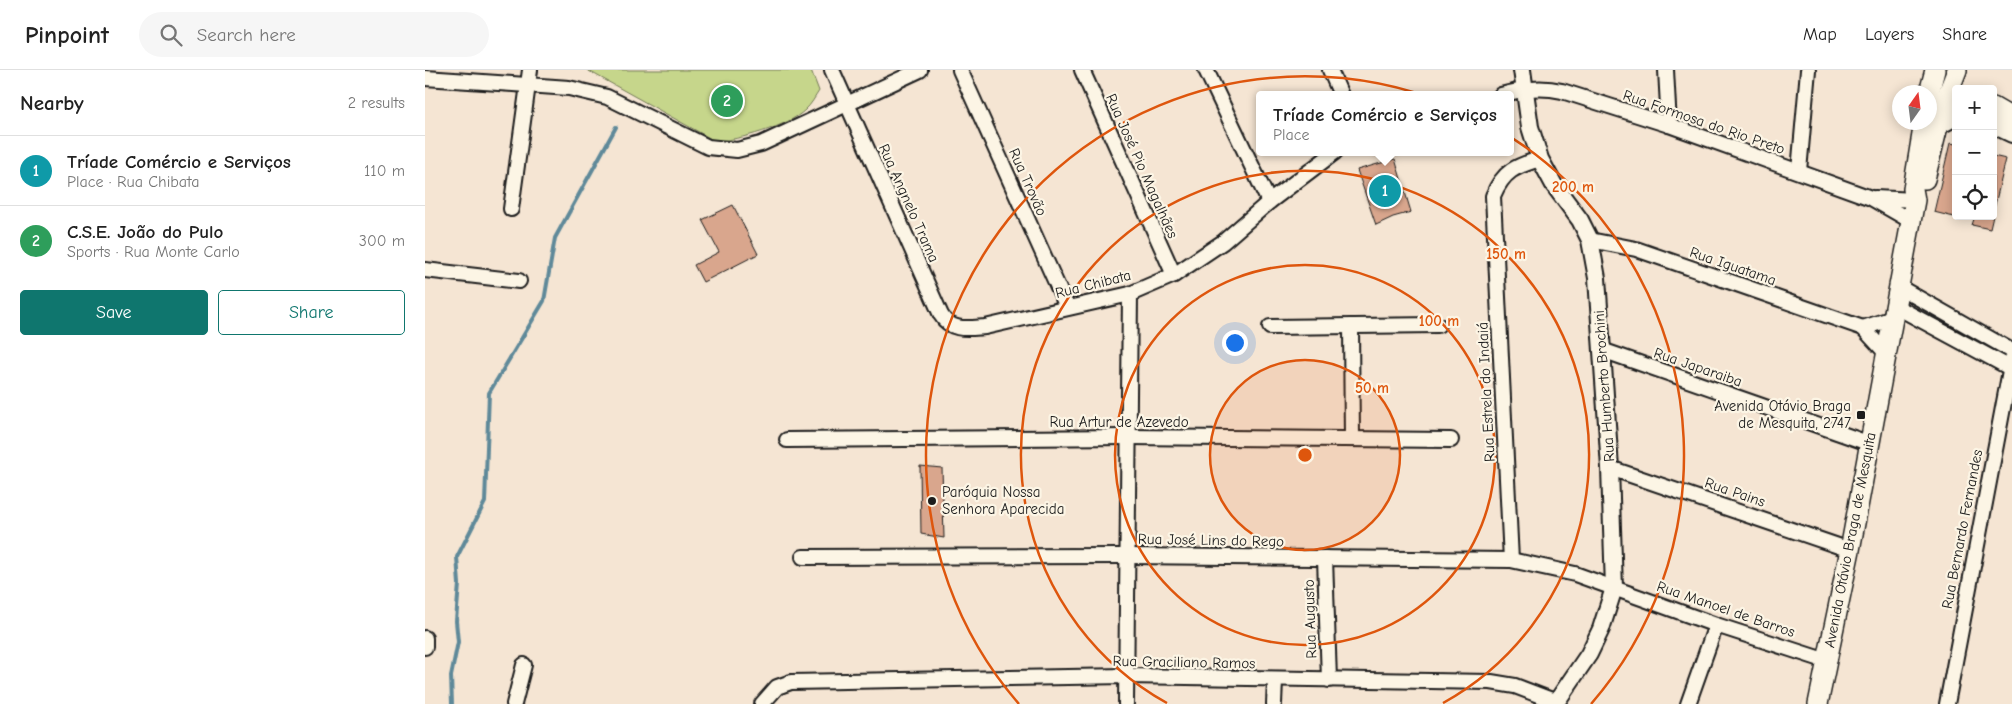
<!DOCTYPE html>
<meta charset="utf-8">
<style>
:root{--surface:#fff;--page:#f6f6f6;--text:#222;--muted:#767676;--line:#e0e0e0;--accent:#0f766e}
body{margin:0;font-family:"Comic Neue",sans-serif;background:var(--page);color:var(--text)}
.controls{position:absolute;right:15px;top:15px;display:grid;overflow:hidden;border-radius:5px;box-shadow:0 2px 12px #0003}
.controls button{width:45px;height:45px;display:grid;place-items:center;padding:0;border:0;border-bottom:1px solid var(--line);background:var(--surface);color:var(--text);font:25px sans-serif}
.compass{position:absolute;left:1467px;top:15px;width:45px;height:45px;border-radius:50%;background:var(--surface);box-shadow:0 2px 12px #0003;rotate:14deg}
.you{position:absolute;left:809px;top:272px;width:18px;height:18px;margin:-12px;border:4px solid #fff;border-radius:50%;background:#1a73e8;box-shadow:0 0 0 8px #1a73e833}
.badge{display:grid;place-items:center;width:32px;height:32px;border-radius:50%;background:var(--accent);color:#fff;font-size:16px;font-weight:700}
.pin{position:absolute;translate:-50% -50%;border:2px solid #fff;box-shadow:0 1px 5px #0006}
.popup{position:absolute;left:831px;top:21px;width:258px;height:65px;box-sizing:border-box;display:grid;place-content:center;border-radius:5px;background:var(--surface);filter:drop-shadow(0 1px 4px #0005);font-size:16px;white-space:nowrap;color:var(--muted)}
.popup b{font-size:19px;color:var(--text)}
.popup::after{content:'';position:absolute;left:50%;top:100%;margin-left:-10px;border:10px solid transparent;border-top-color:var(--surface)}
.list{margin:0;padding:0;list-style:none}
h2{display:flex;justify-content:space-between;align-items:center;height:65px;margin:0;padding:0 20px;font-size:21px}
h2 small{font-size:16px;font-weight:400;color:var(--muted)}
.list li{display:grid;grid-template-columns:32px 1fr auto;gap:15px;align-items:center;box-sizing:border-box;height:70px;padding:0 20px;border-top:1px solid var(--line)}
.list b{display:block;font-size:19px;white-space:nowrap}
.list p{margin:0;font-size:16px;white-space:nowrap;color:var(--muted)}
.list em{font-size:16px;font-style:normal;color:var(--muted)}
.actions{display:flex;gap:10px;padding:15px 20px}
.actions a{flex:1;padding:11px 0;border:1px solid var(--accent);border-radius:5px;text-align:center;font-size:18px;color:var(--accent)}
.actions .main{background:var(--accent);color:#fff}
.icon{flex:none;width:28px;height:28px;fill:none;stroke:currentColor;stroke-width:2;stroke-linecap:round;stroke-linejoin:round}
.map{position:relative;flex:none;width:1587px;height:634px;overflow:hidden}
header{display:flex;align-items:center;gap:30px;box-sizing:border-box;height:70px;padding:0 25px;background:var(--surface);border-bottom:1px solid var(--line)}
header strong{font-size:24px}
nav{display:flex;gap:28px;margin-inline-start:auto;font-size:18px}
.search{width:350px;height:45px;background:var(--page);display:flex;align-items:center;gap:12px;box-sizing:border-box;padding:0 18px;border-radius:28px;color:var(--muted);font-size:19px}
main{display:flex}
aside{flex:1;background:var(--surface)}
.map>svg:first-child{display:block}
.green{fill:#c6d68b;stroke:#717954}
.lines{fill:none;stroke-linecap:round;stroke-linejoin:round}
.stream{stroke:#5f8999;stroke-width:4}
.building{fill:#d9a68d;stroke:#1c1c1c}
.minor-casing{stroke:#1c1c1c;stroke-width:18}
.tertiary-casing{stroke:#1c1c1c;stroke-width:20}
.secondary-casing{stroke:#1c1c1c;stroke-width:22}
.minor{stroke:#fcf5e5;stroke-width:14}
.tertiary{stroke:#fcf5e5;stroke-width:16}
.secondary{stroke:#fcf5e5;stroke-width:19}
.ring{fill:none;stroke:#de560d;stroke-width:2.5}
.poi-dot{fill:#1c1c1c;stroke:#fcf5e5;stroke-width:2}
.labels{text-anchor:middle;stroke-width:4.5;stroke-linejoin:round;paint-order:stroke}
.street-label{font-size:15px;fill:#1c1c1c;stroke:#fcf5e5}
.poi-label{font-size:15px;fill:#1c1c1c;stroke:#fcf5e5;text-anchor:end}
.centre{fill:#de560d;stroke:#fcf5e5;stroke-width:2.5}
.ring-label{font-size:15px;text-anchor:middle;font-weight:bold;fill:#de560d;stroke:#fcf5e5;stroke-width:4.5;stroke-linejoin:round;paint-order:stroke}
</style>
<header>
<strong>Pinpoint</strong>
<div class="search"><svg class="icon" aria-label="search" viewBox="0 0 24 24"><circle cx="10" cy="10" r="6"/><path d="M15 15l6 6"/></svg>Search here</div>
<nav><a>Map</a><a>Layers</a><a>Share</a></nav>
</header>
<main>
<aside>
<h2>Nearby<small>2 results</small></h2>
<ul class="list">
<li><span class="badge" style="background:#0f9aa8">1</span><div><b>Tríade Comércio e Serviços</b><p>Place · Rua Chibata</p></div><em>110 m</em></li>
<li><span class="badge" style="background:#2e9e5b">2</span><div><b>C.S.E. João do Pulo</b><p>Sports · Rua Monte Carlo</p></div><em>300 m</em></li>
</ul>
<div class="actions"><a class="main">Save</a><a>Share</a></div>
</aside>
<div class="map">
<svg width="1587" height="634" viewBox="0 0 1587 634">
<rect width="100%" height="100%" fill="#f5e5d3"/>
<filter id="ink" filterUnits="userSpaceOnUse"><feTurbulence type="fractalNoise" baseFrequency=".02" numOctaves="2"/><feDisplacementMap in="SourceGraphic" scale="10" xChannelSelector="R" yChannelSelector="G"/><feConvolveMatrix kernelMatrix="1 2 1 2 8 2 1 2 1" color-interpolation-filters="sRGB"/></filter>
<g filter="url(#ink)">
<path class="green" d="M162,0H386L394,21C390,27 386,35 380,40C364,56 312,71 290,71Z"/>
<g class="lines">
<path class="stream" d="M27,634L26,606L33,572L31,551L34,514L32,487L60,432L64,323L119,231L130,168L191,57"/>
</g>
<g class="building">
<path d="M1525,73L1531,74V138L1529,147L1509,142Z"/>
<path d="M1568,86L1581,89L1568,143Z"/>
<path d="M970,89L986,142L968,147L951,155L932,100Z"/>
<path d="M308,135L333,184L278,212L269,195L294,182L277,150Z"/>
<path d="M1550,146H1568L1565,159L1547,155Z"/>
<path d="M495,396L517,398L519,468L496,464Z"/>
</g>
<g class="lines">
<defs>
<g id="minor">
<path d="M407,0L516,245C526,262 544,258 560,257L705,224L749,205L798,172L844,132L910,82"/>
<path d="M535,0L642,237"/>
<path d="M657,0L749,205"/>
<path d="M781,0L844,132"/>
<path d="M905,0L916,25"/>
<path d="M1241,0L1244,55"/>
<path d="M0,8L144,18L182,27L283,77L312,80L336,74L495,0"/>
<path d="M1076,25C1098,19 1115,16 1137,21L1244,55L1446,128L1486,151"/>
<path d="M1374,101L1383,0"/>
<path d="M1450,128L1490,130"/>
<path d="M86,139L105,0"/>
<path d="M1165,170L1211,179L1438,258L1461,283"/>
<path d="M0,200L94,211"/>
<path d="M1474,217L1587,281"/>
<path d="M1470,236L1587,299"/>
<path d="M926,256L927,369"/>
<path d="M845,257L1013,255"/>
<path d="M1438,258L1468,248"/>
<path d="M1177,280L1443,373"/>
<path d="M362,370L703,367L1026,370"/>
<path d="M1185,398L1425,480"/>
<path d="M378,487L702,486L1086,490L1150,504L1291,555L1402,591"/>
<path d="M900,488L904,610"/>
<path d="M1086,490L1068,126C1078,101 1091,96 1115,89"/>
<path d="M0,568V577"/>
<path d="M89,634L99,595"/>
<path d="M337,634L352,617L366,612L701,606L1066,612L1090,616L1132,632"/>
<path d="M701,634L705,224"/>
<path d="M849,634L850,610"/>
<path d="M1263,634L1291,555"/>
<path d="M1522,634L1587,290"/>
</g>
<g id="tertiary">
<path d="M1097,0L1105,57L1115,89L1129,115L1155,150L1165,170L1172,208L1185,398L1189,518L1176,559L1164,584L1130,634"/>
<path d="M1504,42L1518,36H1531"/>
<path d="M1568,55L1587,64"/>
<path d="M1514,56L1531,47"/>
</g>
<g id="secondary">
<path d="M1504,23L1510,0"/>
<path d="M1568,37L1587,48"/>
<path d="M1500,109L1518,36L1532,0"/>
<path d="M1393,634L1425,480L1490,130L1488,119L1499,52"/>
</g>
</defs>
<use href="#minor" class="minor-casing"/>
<use href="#tertiary" class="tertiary-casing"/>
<use href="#secondary" class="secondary-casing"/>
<use href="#minor" class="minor"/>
<use href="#tertiary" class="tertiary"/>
<use href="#secondary" class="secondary"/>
</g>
</g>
<circle cx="880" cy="385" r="95" fill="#de560d" fill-opacity=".12"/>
<g class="ring">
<circle cx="880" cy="385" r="95"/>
<circle cx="880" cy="385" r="190"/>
<path d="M742 633A284 284 0 1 1 1018 633"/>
<path d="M594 634A379 379 0 1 1 1166 634"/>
</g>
<g class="poi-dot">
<rect x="1431" y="340" width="10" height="10" rx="2.5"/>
<circle cx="507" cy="431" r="5"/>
</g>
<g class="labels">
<g class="street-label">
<text transform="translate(1279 52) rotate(19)" y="5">Rua Formosa do Rio Preto</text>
<text transform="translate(717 96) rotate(66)" y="5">Rua José Pio Magalhães</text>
<text transform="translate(603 112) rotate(66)" y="5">Rua Trovão</text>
<text transform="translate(484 133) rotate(66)" y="5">Rua Angnelo Trama</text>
<text transform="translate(1308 196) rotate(19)" y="5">Rua Iguatama</text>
<text transform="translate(668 214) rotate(-14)" y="5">Rua Chibata</text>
<text transform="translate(1273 297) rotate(19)" y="5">Rua Japaraiba</text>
<text transform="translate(1179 316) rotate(-94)" y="5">Rua Humberto Brochini</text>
<text transform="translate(1061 322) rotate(-93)" y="5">Rua Estrela do Indaiá</text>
<text x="694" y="357">Rua Artur de Azevedo</text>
<text transform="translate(1310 422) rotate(19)" y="5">Rua Pains</text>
<text transform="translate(1537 459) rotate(-79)" y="5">Rua Bernardo Fernandes</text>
<text transform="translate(786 470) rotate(1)" y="5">Rua José Lins do Rego</text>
<text transform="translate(1425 470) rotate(-79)" y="5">Avenida Otávio Braga de Mesquita</text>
<text transform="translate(1301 539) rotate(19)" y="5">Rua Manoel de Barros</text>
<text transform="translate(885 549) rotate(-92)" y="5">Rua Augusto</text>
<text transform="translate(759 592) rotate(1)" y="5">Rua Graciliano Ramos</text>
</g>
<g class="poi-label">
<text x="1426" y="341">Avenida Otávio Braga<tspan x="1426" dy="17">de Mesquita, 2747</tspan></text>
<text x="517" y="427" text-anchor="start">Paróquia Nossa<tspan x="517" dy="17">Senhora Aparecida</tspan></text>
</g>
</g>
<circle cx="880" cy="385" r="8" class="centre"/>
<g class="ring-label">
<text x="1148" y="122">200 m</text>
<text x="1081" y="189">150 m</text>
<text x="1014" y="256">100 m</text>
<text x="947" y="323">50 m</text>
</g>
</svg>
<div class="controls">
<button>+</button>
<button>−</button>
<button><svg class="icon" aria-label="locate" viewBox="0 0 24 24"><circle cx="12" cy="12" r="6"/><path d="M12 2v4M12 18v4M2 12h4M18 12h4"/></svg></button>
</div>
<svg class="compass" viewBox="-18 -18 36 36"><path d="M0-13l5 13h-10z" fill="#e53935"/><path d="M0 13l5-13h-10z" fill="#767676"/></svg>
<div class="you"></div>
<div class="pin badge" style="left:960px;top:121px;background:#0f9aa8">1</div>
<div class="popup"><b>Tríade Comércio e Serviços</b>Place</div>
<div class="pin badge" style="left:302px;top:31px;background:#2e9e5b">2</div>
</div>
</main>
